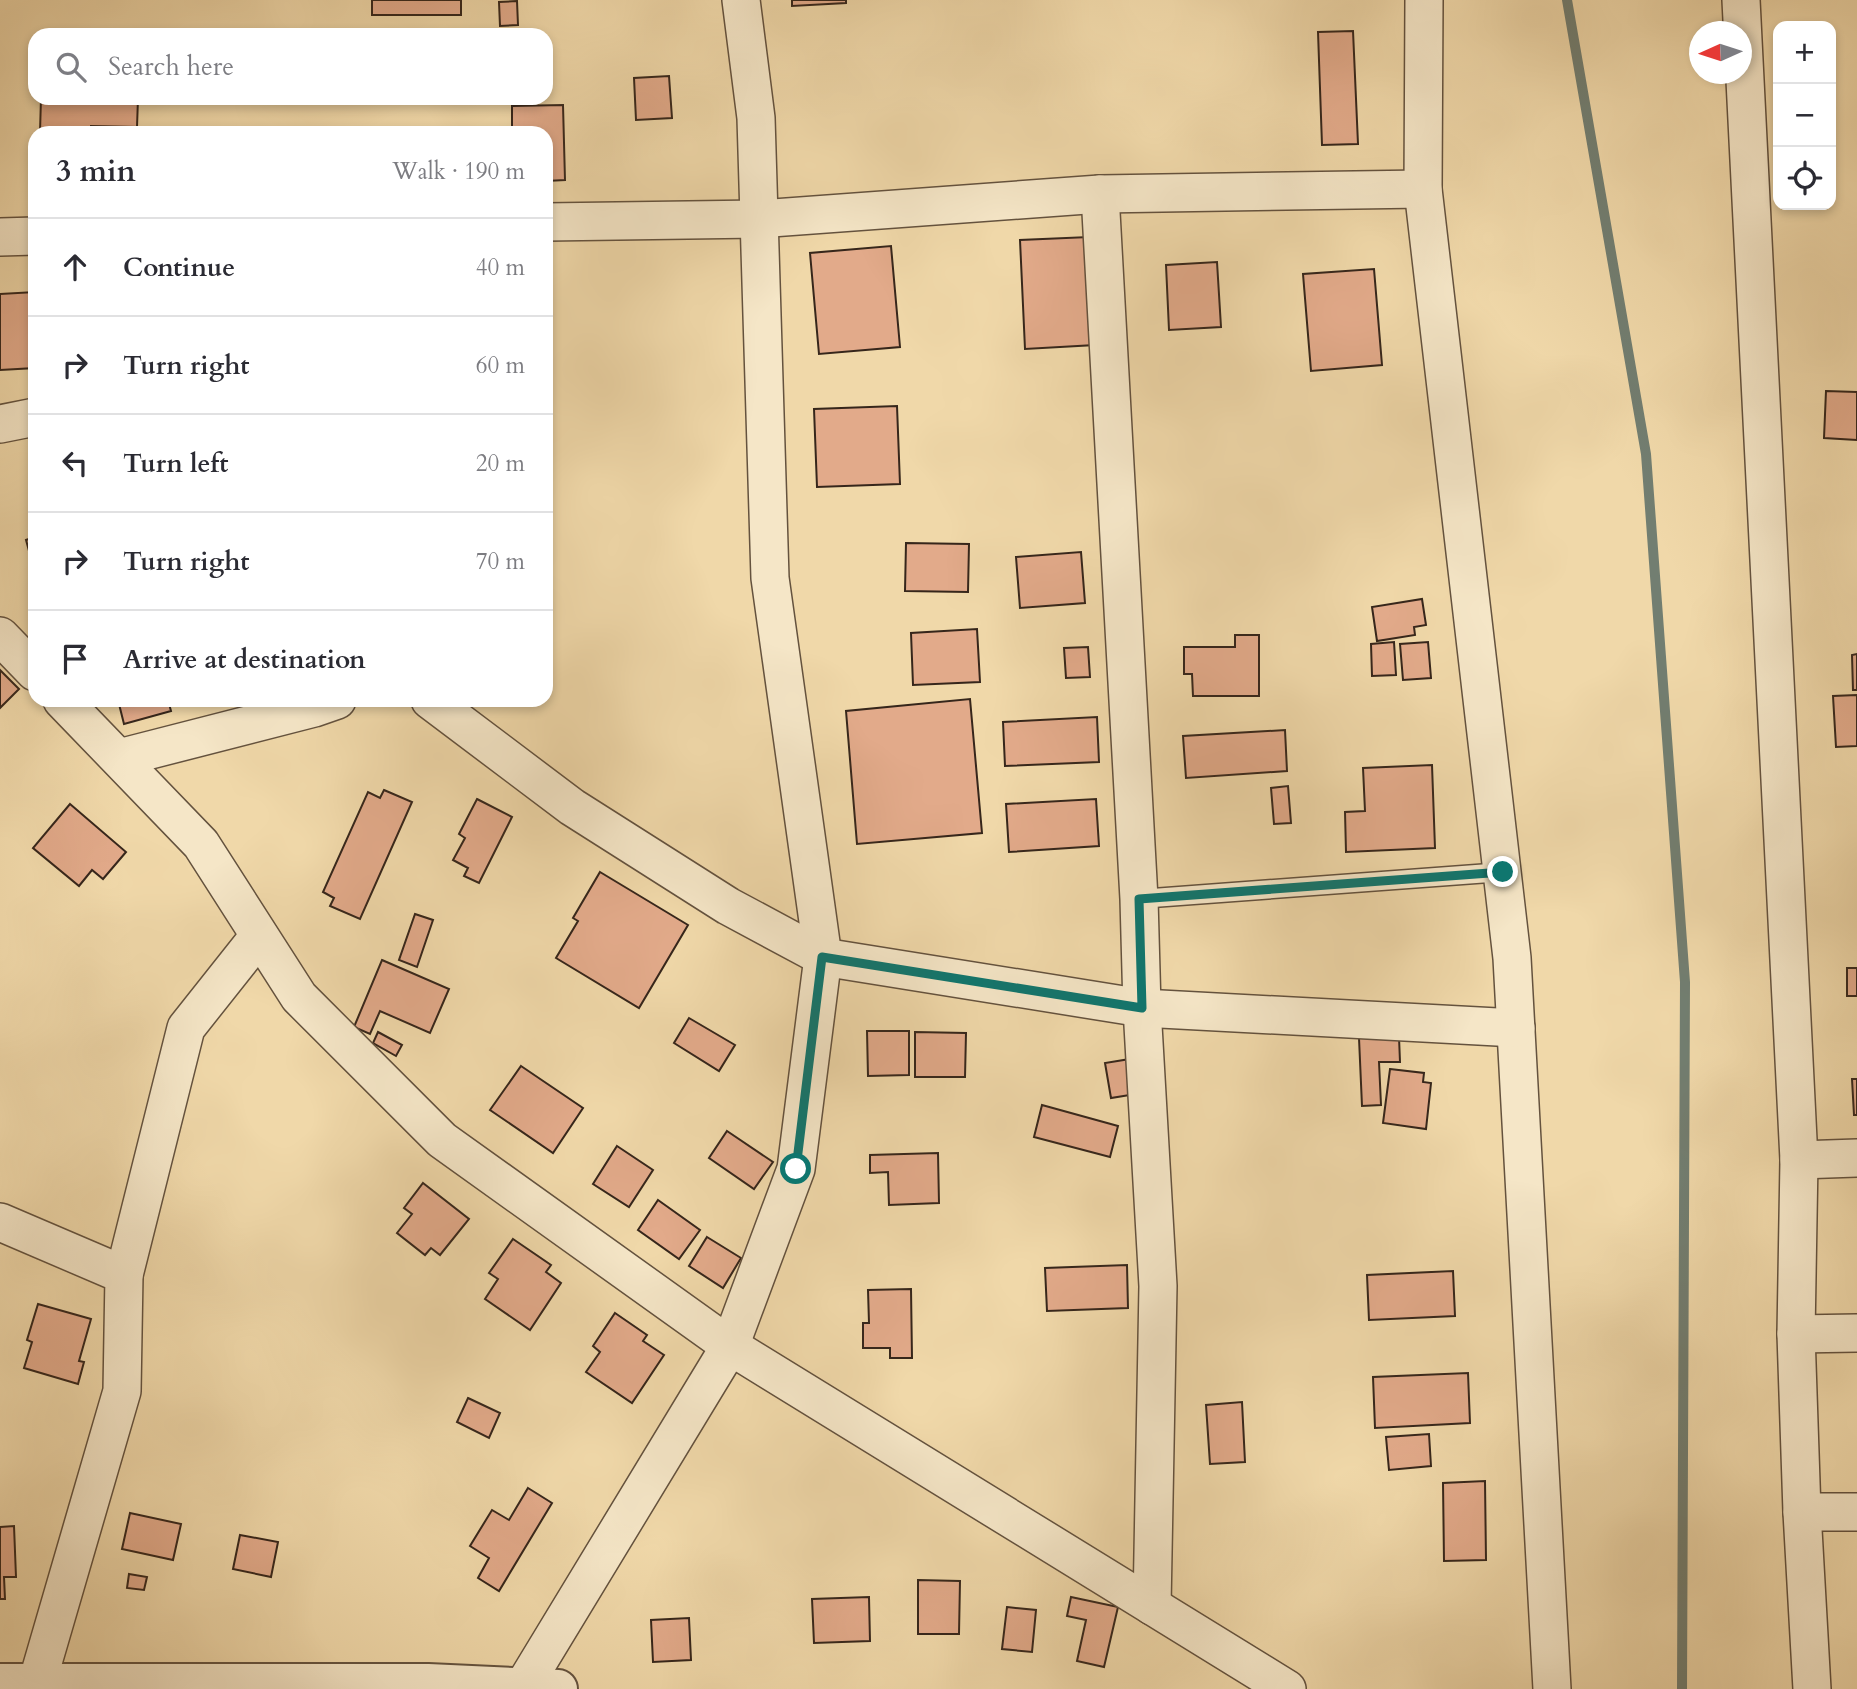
<!DOCTYPE html>
<meta charset="utf-8">
<style>
:root{--surface:#fff;--page:#f2f2f3;--text:#2b2b33;--muted:#7c7c81;--line:#e1e1e2}
body{margin:0;font-family:Cardo,serif;background:var(--page);color:var(--text)}
.controls{position:absolute;right:21px;top:21px;display:grid;overflow:hidden;border-radius:14px;box-shadow:0 4px 10px #0003}
.controls button{width:63px;height:63px;display:grid;place-items:center;padding:0;border:0;border-bottom:2px solid var(--line);background:var(--surface);color:var(--text);font:35px sans-serif}
.compass{position:absolute;left:1689px;top:21px;width:63px;height:63px;border-radius:50%;background:var(--surface);box-shadow:0 4px 10px #0003;rotate:267deg}
.stop{position:absolute;width:21px;height:21px;margin:-16px;border:5px solid #0f766e;border-radius:50%;background:#fff}
.stop.end{background:#0f766e;border-color:#fff;box-shadow:0 2px 7px #0008}
.list{margin:0;padding:0;list-style:none}
h2{display:flex;justify-content:space-between;align-items:center;height:91px;margin:0;padding:0 28px;font-size:30px}
h2 small{font-size:23px;font-weight:400;color:var(--muted)}
.list li{display:grid;grid-template-columns:46px 1fr auto;gap:21px;align-items:center;box-sizing:border-box;height:98px;padding:0 28px;border-top:2px solid var(--line)}
.list b{display:block;font-size:26px;white-space:nowrap}
.list em{font-size:23px;font-style:normal;color:var(--muted)}
.icon{flex:none;width:38px;height:38px;fill:none;stroke:currentColor;stroke-width:2;stroke-linecap:round;stroke-linejoin:round}
.map{position:relative;flex:none;width:1857px;height:1689px;overflow:hidden}
.search{position:absolute;background:var(--surface);box-shadow:0 4px 10px #0003;left:28px;top:28px;width:525px;height:77px;display:flex;align-items:center;gap:18px;box-sizing:border-box;padding:0 24px;border-radius:21px;color:var(--muted);font-size:26px}
.panel{position:absolute;background:var(--surface);box-shadow:0 4px 10px #0003;left:28px;top:126px;width:525px;height:581px;border-radius:21px}
.map>svg:first-child{display:block}
.lines{fill:none;stroke-linecap:round;stroke-linejoin:round}
.stream{stroke:#727e71;stroke-width:10}
.building{fill:#e2aa8a;stroke:#36261b;stroke-width:2}
.service-casing{stroke:#64523e;stroke-width:21}
.minor-casing{stroke:#64523e;stroke-width:40}
.tertiary-casing{stroke:#64523e;stroke-width:42}
.service{stroke:#f5e6c7;stroke-width:18}
.minor{stroke:#f5e6c7;stroke-width:37}
.tertiary{stroke:#f5e6c7;stroke-width:38}
.route{stroke:#0f766e;stroke-width:9}
</style>
<div class="map">
<svg width="1857" height="1689" viewBox="0 0 1857 1689">
<rect width="100%" height="100%" fill="#f0d8a9"/>
<filter id="stains"><feTurbulence type="fractalNoise" baseFrequency=".00286" numOctaves="4"/><feColorMatrix values="0 0 0 0 .2 0 0 0 0 .09 0 0 0 0 .02 0 0 0 .5 -.17"/></filter>
<radialGradient id="worn" r=".72"><stop offset=".6" stop-color="#630" stop-opacity="0"/><stop offset="1" stop-color="#630" stop-opacity=".3"/></radialGradient>
<g class="lines">
<path class="stream" d="M1567,0L1646,454L1685,982L1682,1689"/>
</g>
<g class="building">
<rect x="372" y="0" width="89" height="15"/>
<path d="M792,0H846V3L792,6Z"/>
<path d="M517,1L518,25L500,26L499,2Z"/>
<path d="M1353,31L1358,144L1322,145L1318,32Z"/>
<path d="M669,76L672,118L636,120L634,78Z"/>
<path d="M41,98H138L137,127L91,126V133L40,132Z"/>
<path d="M563,105L565,180L546,181V133H512V106Z"/>
<path d="M467,128V133H382L381,129Z"/>
<path d="M1089,237L1095,345L1025,349L1020,240Z"/>
<path d="M891,246L900,347L819,354L810,253Z"/>
<path d="M1217,262L1221,327L1169,330L1166,265Z"/>
<path d="M1374,269L1382,365L1311,371L1303,274Z"/>
<path d="M35,292V368L0,370V294Z"/>
<path d="M1826,391L1857,392V440L1824,438Z"/>
<path d="M897,406L900,484L817,487L814,409Z"/>
<path d="M35,537V573L26,540Z"/>
<path d="M906,543L969,544L968,592L905,591Z"/>
<path d="M1081,552L1085,603L1020,608L1016,557Z"/>
<path d="M1422,599L1426,625L1414,627L1415,635L1377,641L1372,607Z"/>
<path d="M977,629L980,682L913,685L911,633Z"/>
<path d="M1235,635H1259V696H1193L1192,674H1184V647H1235Z"/>
<path d="M1394,642L1396,675L1372,676L1371,644Z"/>
<path d="M1428,642L1431,678L1403,680L1400,644Z"/>
<path d="M1088,647L1090,677L1066,678L1064,648Z"/>
<path d="M1857,654V690H1853L1852,655Z"/>
<path d="M0,670L19,689L0,708Z"/>
<path d="M1857,695V746L1836,747L1833,696Z"/>
<path d="M970,699L982,833L857,844L846,711Z"/>
<path d="M118,700H168L171,711L124,724Z"/>
<path d="M1097,717L1099,762L1005,766L1003,722Z"/>
<path d="M1285,730L1287,771L1186,778L1183,736Z"/>
<path d="M1432,765L1435,848L1346,852L1345,812L1365,811L1363,768Z"/>
<path d="M1288,786L1291,823L1274,824L1271,788Z"/>
<path d="M384,790L412,802L360,919L330,906L334,898L323,892L368,792L380,798Z"/>
<path d="M477,799L512,817L479,883L464,876L468,868L453,860L465,838L459,834Z"/>
<path d="M1096,799L1099,846L1009,852L1006,804Z"/>
<path d="M70,804L126,852L103,879L92,870L79,886L33,848Z"/>
<path d="M600,872L688,925L639,1008L556,958L578,921L573,918Z"/>
<path d="M415,914L433,920L417,967L399,960Z"/>
<path d="M382,960L449,989L430,1033L380,1011L370,1034L354,1027Z"/>
<rect x="1847" y="968" width="10" height="28"/>
<path d="M689,1018L735,1045L719,1071L674,1043Z"/>
<path d="M867,1031H909V1075L868,1076Z"/>
<path d="M378,1032L402,1045L396,1056L373,1043Z"/>
<path d="M915,1032L966,1033L965,1077H915Z"/>
<path d="M1399,1037L1400,1062H1379L1381,1105L1362,1106L1359,1038Z"/>
<path d="M1130,1059L1136,1094L1111,1098L1105,1063Z"/>
<path d="M521,1066L583,1108L553,1153L490,1110Z"/>
<path d="M1390,1069L1424,1073L1423,1082L1431,1083L1426,1129L1383,1123Z"/>
<path d="M1852,1079H1857V1115H1854Z"/>
<path d="M1042,1105L1118,1126L1110,1157L1034,1137Z"/>
<path d="M727,1131L773,1162L754,1189L709,1158Z"/>
<path d="M617,1146L653,1170L629,1207L593,1184Z"/>
<path d="M938,1153L939,1203L889,1205L888,1172L870,1173V1155Z"/>
<path d="M423,1183L469,1219L440,1255L431,1248L425,1255L397,1233L412,1214L404,1208Z"/>
<path d="M658,1200L700,1230L679,1259L638,1230Z"/>
<path d="M707,1237L741,1258L723,1288L689,1266Z"/>
<path d="M513,1239L551,1265L546,1272L561,1283L530,1330L485,1299L498,1279L489,1273Z"/>
<path d="M1127,1265L1128,1308L1047,1311L1045,1268Z"/>
<path d="M1453,1271L1455,1316L1369,1320L1367,1275Z"/>
<path d="M911,1289L912,1358H890V1348H863V1323H869L868,1290Z"/>
<path d="M38,1304L91,1319L79,1361L84,1362L78,1384L24,1368L32,1342L27,1340Z"/>
<path d="M615,1313L647,1335L643,1341L664,1355L632,1403L586,1372L600,1352L593,1346Z"/>
<path d="M1468,1373L1470,1423L1375,1428L1373,1377Z"/>
<path d="M468,1398L500,1413L489,1438L457,1422Z"/>
<path d="M1242,1402L1245,1462L1210,1464L1206,1405Z"/>
<path d="M1429,1434L1431,1466L1389,1470L1386,1437Z"/>
<path d="M1485,1481L1486,1560L1444,1561L1443,1483Z"/>
<path d="M528,1488L552,1503L499,1591L478,1578L489,1558L470,1546L492,1510L509,1520Z"/>
<path d="M130,1513L181,1524L173,1560L122,1549Z"/>
<path d="M14,1526L16,1577H4L5,1599H0V1527Z"/>
<path d="M240,1535L278,1542L271,1577L233,1569Z"/>
<path d="M129,1574L147,1577L144,1590L127,1588Z"/>
<path d="M918,1580L960,1581L959,1634H918Z"/>
<path d="M869,1597L870,1641L814,1643L812,1599Z"/>
<path d="M1071,1597L1118,1607L1104,1667L1077,1661L1086,1620L1067,1616Z"/>
<path d="M1007,1607L1036,1610L1032,1652L1002,1649Z"/>
<path d="M689,1618L691,1660L653,1662L651,1620Z"/>
</g>
<g class="lines">
<defs>
<path id="service" d="M1139,899L1503,872"/>
<g id="minor">
<path d="M1424,0L1423,189L1512,958L1552,1689"/>
<path d="M1741,0L1799,1160L1796,1334L1802,1512L1812,1689"/>
<path d="M1100,194L1139,899L1142,1008L1158,1286L1152,1606"/>
<path d="M546,222L759,219L1100,194L1423,189"/>
<path d="M0,237L35,236"/>
<path d="M0,424L35,417"/>
<path d="M0,636L35,672"/>
<path d="M62,700L201,844L299,997L442,1140L730,1346L1287,1689"/>
<path d="M430,700L572,807L728,906L823,957L1142,1008L1516,1028"/>
<path d="M119,758L314,708L337,700"/>
<path d="M1799,1160L1857,1158"/>
<path d="M0,1222L124,1275L122,1391L37,1683"/>
<path d="M124,1275L186,1028L259,936"/>
<path d="M1796,1334L1857,1333"/>
<path d="M1802,1512H1857"/>
<path d="M523,1687L730,1346L796,1169L823,957L770,578L756,118L741,0"/>
</g>
<path id="tertiary" d="M0,1683H428L558,1689"/>
</defs>
<use href="#service" class="service-casing"/>
<use href="#minor" class="minor-casing"/>
<use href="#tertiary" class="tertiary-casing"/>
<use href="#service" class="service"/>
<use href="#minor" class="minor"/>
<use href="#tertiary" class="tertiary"/>
</g>
<g class="lines">
<path class="route" d="M796,1169L822,957L1142,1008L1139,899L1503,872"/>
</g>
<rect width="100%" height="100%" filter="url(#stains)"/>
<rect width="100%" height="100%" fill="url(#worn)"/>
</svg>
<div class="controls">
<button>+</button>
<button>−</button>
<button><svg class="icon" aria-label="locate" viewBox="0 0 24 24"><circle cx="12" cy="12" r="6"/><path d="M12 2v4M12 18v4M2 12h4M18 12h4"/></svg></button>
</div>
<svg class="compass" viewBox="-18 -18 36 36"><path d="M0-13l5 13h-10z" fill="#e53935"/><path d="M0 13l5-13h-10z" fill="#7c7c81"/></svg>
<div class="stop" style="left:796px;top:1169px"></div>
<div class="stop end" style="left:1503px;top:872px"></div>
<div class="search"><svg class="icon" aria-label="search" viewBox="0 0 24 24"><circle cx="10" cy="10" r="6"/><path d="M15 15l6 6"/></svg>Search here</div>
<section class="panel">
<h2>3 min<small>Walk · 190 m</small></h2>
<ul class="list">
<li><svg class="icon" aria-label="ahead" viewBox="0 0 24 24"><path d="M12 20V5M6 11l6-6 6 6"/></svg><div><b>Continue</b></div><em>40 m</em></li>
<li><svg class="icon" aria-label="right" viewBox="0 0 24 24"><path d="M7 20v-9h11M14 6l5 5-5 5"/></svg><div><b>Turn right</b></div><em>60 m</em></li>
<li><svg class="icon" aria-label="left" viewBox="0 0 24 24"><path d="M17 20v-9H6M10 6l-5 5 5 5"/></svg><div><b>Turn left</b></div><em>20 m</em></li>
<li><svg class="icon" aria-label="right" viewBox="0 0 24 24"><path d="M7 20v-9h11M14 6l5 5-5 5"/></svg><div><b>Turn right</b></div><em>70 m</em></li>
<li><svg class="icon" aria-label="arrive" viewBox="0 0 24 24"><path d="M6 21V4h12l-3 4 3 4H6"/></svg><div><b>Arrive at destination</b></div></li>
</ul>
</section>
</div>
